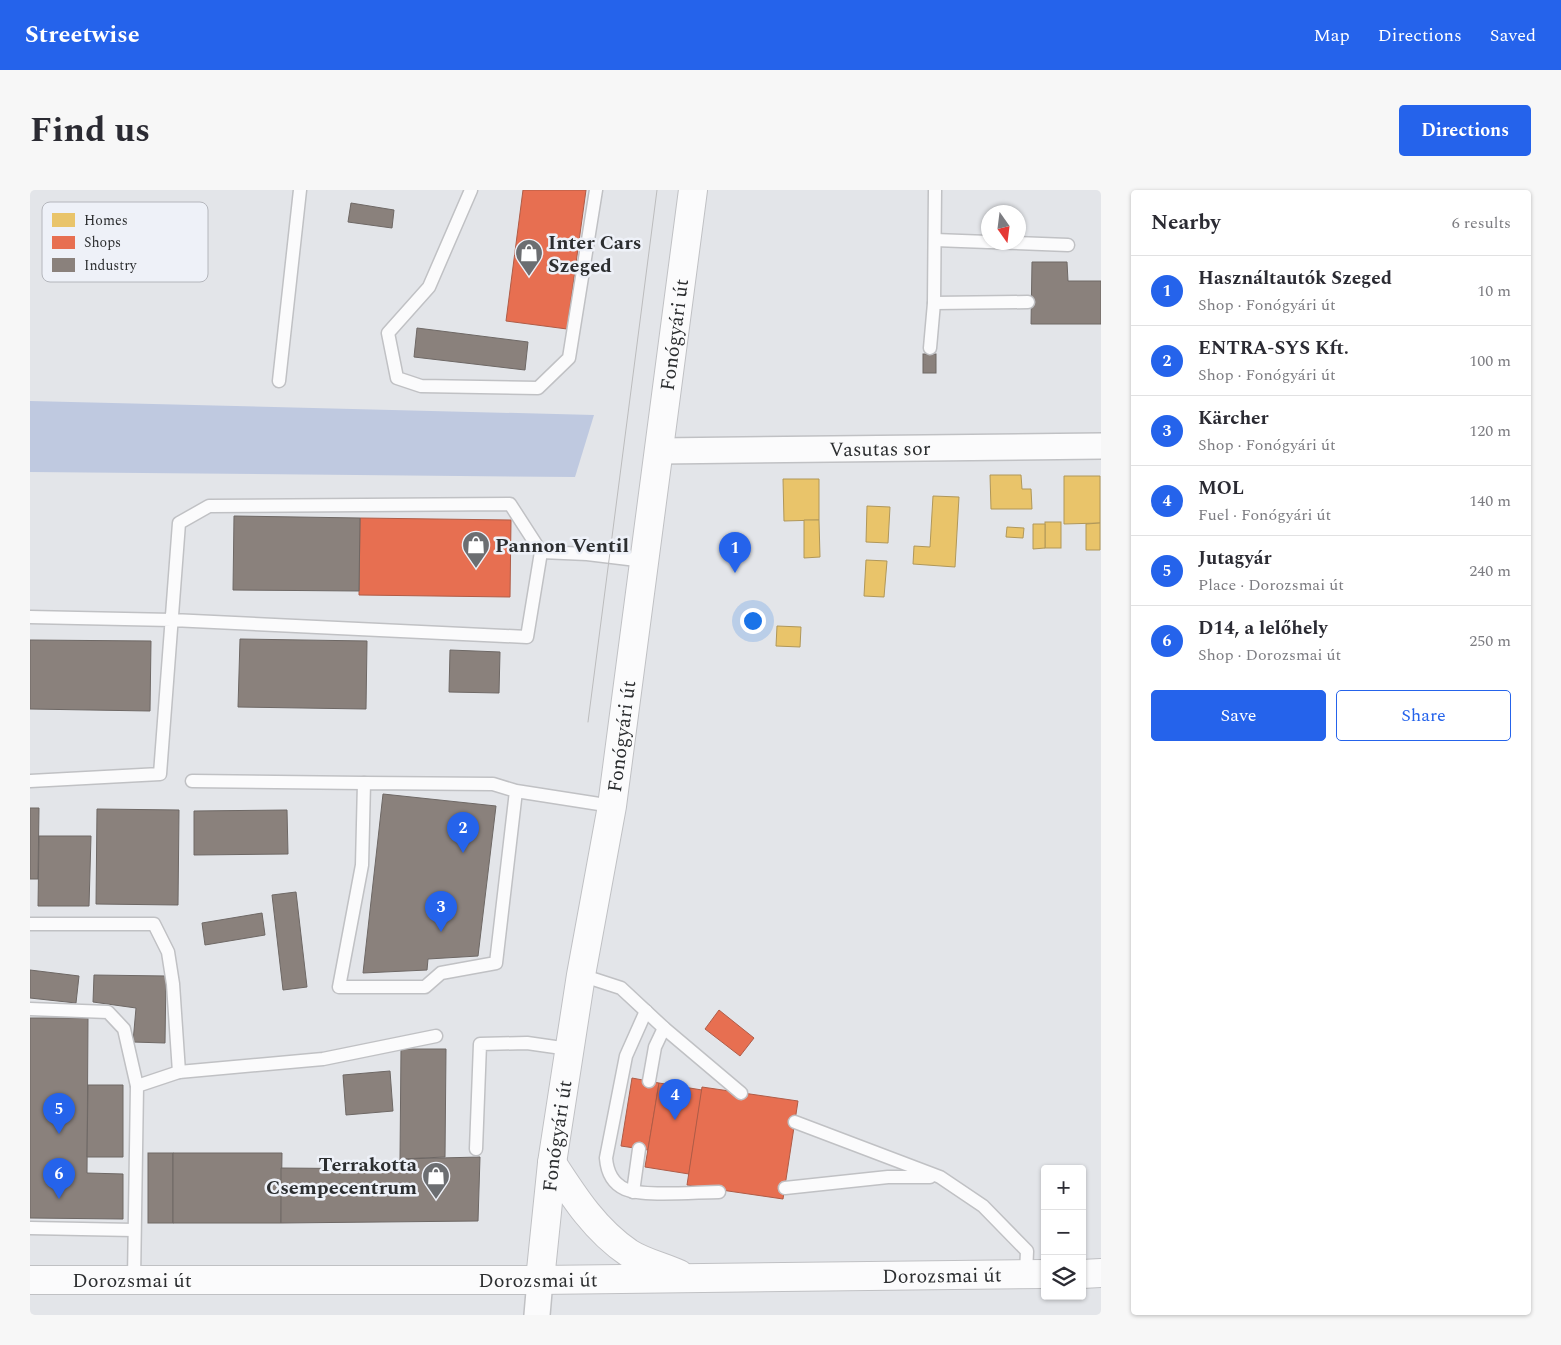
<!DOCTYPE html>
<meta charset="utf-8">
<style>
:root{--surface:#fff;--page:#f7f7f7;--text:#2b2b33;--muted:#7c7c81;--line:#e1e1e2;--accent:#2563eb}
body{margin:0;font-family:Spectral,serif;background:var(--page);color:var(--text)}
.controls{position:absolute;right:15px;bottom:15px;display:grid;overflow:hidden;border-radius:5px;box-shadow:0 1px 4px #0004}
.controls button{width:45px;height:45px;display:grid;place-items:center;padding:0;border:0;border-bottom:1px solid var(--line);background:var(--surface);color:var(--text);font:25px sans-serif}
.compass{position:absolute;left:951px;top:15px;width:45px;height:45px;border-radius:50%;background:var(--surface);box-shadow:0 1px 4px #0004;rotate:166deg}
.you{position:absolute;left:722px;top:430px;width:18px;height:18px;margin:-12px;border:4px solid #fff;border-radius:50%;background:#1a73e8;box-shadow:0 0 0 8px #1a73e833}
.badge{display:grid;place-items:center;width:32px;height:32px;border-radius:50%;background:var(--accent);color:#fff;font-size:16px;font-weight:700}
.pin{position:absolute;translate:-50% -41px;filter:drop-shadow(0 1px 2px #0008)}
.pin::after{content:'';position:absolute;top:26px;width:18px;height:15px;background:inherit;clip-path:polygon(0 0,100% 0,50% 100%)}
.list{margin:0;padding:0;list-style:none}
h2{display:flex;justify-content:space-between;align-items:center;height:65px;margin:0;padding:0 20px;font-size:21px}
h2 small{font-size:16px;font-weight:400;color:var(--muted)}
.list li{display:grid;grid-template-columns:32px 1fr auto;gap:15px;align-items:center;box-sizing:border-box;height:70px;padding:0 20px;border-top:1px solid var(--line)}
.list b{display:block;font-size:19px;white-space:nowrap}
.list p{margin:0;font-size:16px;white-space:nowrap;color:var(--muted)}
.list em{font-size:16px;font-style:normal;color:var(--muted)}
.actions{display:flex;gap:10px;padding:15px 20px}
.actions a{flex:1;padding:11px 0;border:1px solid var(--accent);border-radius:5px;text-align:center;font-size:18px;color:var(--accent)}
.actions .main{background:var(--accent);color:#fff}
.icon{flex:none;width:28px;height:28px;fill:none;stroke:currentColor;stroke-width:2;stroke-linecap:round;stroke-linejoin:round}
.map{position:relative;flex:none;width:1071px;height:1125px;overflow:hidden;border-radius:5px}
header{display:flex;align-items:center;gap:30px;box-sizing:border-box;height:70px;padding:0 25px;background:var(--accent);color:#fff}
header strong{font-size:24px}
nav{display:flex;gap:28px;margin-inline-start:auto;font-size:18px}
.intro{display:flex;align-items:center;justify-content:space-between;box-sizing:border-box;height:120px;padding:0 30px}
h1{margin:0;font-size:35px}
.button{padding:12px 22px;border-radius:5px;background:var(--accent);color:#fff;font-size:18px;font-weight:700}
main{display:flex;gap:30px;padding:0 30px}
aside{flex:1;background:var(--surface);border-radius:5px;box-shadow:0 1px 4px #0004}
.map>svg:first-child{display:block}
.green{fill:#bfc9e0}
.homes{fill:#e9c46a;stroke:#b09759}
.shops{fill:#e76f51;stroke:#af5c47}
.industry{fill:#8a817c;stroke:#6e6865}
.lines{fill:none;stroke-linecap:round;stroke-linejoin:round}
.service-casing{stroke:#c0c1c4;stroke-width:15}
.minor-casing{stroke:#c0c1c4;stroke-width:28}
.tertiary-casing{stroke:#c0c1c4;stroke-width:30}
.primary-casing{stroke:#c0c1c4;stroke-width:30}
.service{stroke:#fbfbfc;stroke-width:12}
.minor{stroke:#fbfbfc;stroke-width:25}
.tertiary{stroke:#fbfbfc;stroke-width:28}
.primary{stroke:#fbfbfc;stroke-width:28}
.tram{stroke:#bcbcbd;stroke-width:1}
.labels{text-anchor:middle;stroke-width:5;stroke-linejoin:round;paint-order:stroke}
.poi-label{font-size:20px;font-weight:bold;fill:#2c2e30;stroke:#eef1f8;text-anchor:start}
.street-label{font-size:20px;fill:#2c2e30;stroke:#eef1f8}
.key{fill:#eef1f8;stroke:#b4b6bc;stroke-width:1}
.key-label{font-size:14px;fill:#2c2e30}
</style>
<header>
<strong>Streetwise</strong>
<nav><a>Map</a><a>Directions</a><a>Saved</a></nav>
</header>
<div class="intro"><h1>Find us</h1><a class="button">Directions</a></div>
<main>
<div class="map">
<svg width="1071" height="1125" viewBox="0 0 1071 1125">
<rect width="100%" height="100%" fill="#e3e5e9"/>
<path class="green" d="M0,211L564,225L545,287L0,282Z"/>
<g class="homes">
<path d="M960,285H991L992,299H1001L1002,319H961Z"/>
<path d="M1034,286H1070V333L1034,334Z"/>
<path d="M753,289H789V330L754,331Z"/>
<path d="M903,306L929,307L925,377L883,374L884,356L900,357Z"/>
<path d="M837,316L860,317L858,353L836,352Z"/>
<path d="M774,330H789L790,367L774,368Z"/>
<rect x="1015" y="332" width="16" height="26"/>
<path d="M1070,333V360H1056V334Z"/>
<path d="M1003,334H1015V358L1003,359Z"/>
<path d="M977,337L994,338L993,348L976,347Z"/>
<path d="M836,370L857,371L854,407L834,406Z"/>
<path d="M747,436L771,437L770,457L746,456Z"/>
</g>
<g class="shops">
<path d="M493,0H556L537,139L476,131Z"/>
<path d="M330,328L481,330L480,407L329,405Z"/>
<path d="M689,820L724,848L710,866L675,839Z"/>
<path d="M602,888L629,893L618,960L591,956Z"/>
<path d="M629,893L672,900L659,984L615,977Z"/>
<path d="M672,897L768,911L753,1009L657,995Z"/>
</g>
<g class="industry">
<path d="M321,13L364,20L362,38L318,32Z"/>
<path d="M1002,72H1037L1038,91H1071V134H1001Z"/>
<path d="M387,138L498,152L495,180L384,167Z"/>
<rect x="893" y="164" width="13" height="19"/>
<path d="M204,326L330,328L329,401L203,400Z"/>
<path d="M210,449L337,451L336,519L208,517Z"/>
<path d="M0,450L121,451L120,521L0,519Z"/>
<path d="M420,460L470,462L469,503L419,502Z"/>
<path d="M353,604L466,616L448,766L398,769L397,780L333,783Z"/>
<path d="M0,618H9L8,689H0Z"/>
<path d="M67,619L149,620L148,715L66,714Z"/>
<path d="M257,620L258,664L164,665V621Z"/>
<path d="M9,646H61L59,716H8Z"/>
<path d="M266,702L277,797L253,800L242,705Z"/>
<path d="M232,723L235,745L175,755L172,733Z"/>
<path d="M0,780L49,786L46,813L0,808Z"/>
<path d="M64,785L136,786L135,853L103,852L106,818L63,812Z"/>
<path d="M0,828H58L57,983L93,984V1029L0,1028Z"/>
<path d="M371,859H416L415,967L370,969Z"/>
<path d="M360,881L363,921L316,925L313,885Z"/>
<path d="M58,895H93V967H57Z"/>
<rect x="118" y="963" width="25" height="70"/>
<path d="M143,963H252L251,1033H143Z"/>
<path d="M450,967L448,1031L251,1033V978L364,979L370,969Z"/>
</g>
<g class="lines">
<defs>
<g id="service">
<path d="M441,0L399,97L358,143L367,188L391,196L508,198L539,168L566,0"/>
<path d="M905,50L958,52"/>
<path d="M960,52L1038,55"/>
<path d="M904,113L998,112"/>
<path d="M900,158L904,113L905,0"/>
<path d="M249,191L270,0"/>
<path d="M511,362L557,364L615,371"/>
<path d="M0,427L142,430L497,447L511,362L480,314L179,316L149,333L130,584L0,591"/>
<path d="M162,591L334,593"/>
<path d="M486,601L463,594L334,593L332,675L309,797H395L411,783L466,773L486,601L582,616"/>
<path d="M0,734H124L138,762L143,794L149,882"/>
<path d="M551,785L591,798L634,838L711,903"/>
<path d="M0,819L78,822L94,839L107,896"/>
<path d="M616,821L596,866L576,968C577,981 582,993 595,999C613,1007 667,1002 689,1002"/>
<path d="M619,891L625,857L634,838"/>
<path d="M765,932L910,987L953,1016L997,1061L996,1084"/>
<path d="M446,959L450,854L497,853L539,859"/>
<path d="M755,998L858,987H900"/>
<path d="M603,1002L609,959"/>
<path d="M0,1038L104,1040"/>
<path d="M104,1089L107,896L149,882L293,869L406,846"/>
</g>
<g id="minor">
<path id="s1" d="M629,261L1071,256"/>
<path d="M507,1125L510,1090"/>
</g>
<g id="tertiary">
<path id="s2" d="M510,1090L522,973L551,785L582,616L663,0"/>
</g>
<g id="primary">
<path d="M522,973C544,1007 565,1040 599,1063C613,1072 633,1077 649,1084"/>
<path d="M1052,1084L1071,1083"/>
<path id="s3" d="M0,1090H510L1015,1084"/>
</g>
</defs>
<use href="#service" class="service-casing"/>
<use href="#minor" class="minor-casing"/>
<use href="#tertiary" class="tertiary-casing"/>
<use href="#primary" class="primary-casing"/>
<use href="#service" class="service"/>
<use href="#minor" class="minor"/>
<use href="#tertiary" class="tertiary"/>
<use href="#primary" class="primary"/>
<path class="tram" d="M558,532L627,0"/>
</g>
<defs>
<symbol id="shop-pin" viewBox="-11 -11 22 30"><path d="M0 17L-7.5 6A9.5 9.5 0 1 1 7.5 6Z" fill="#6c6e71" stroke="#eef1f8"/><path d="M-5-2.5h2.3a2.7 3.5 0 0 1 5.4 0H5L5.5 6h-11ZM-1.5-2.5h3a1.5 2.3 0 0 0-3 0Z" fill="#fff"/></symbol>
</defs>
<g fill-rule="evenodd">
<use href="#shop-pin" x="483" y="47" width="32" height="43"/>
<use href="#shop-pin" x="430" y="339" width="32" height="43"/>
<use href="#shop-pin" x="390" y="970" width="32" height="43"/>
</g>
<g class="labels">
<g class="poi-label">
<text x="518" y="59">Inter Cars<tspan x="518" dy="23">Szeged</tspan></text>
<text x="465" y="362">Pannon Ventil</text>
<text x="387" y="981" text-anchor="end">Terrakotta<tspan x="387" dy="23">Csempecentrum</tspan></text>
</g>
<g class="street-label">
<text dy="7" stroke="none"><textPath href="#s2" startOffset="955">Fonógyári út</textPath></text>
<text dy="7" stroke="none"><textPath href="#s1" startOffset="221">Vasutas sor</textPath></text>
<text dy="7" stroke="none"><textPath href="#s2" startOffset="550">Fonógyári út</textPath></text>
<text dy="7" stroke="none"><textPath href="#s2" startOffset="145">Fonógyári út</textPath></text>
<text dy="7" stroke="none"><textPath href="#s3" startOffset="912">Dorozsmai út</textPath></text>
<text dy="7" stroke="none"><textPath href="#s3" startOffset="102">Dorozsmai út</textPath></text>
<text dy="7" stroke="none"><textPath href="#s3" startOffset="508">Dorozsmai út</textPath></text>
</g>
</g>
<rect x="12" y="12" width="166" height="80" rx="8" class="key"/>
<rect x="22" y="23" width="23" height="14" fill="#e9c46a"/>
<rect x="22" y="46" width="23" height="13" fill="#e76f51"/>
<rect x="22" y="68" width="23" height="14" fill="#8a817c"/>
<g class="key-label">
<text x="54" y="35">Homes</text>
<text x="54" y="57">Shops</text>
<text x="54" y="80">Industry</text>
</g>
</svg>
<div class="controls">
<button>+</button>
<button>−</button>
<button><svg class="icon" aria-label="layers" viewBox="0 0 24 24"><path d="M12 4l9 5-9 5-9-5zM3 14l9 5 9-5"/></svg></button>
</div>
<svg class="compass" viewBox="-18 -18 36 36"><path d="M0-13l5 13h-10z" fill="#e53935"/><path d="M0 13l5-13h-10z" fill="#7c7c81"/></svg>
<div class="you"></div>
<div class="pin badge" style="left:705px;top:383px">1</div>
<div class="pin badge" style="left:433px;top:663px">2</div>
<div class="pin badge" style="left:411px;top:742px">3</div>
<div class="pin badge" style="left:645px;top:930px">4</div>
<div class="pin badge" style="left:29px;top:944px">5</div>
<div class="pin badge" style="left:29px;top:1009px">6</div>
</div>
<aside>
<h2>Nearby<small>6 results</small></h2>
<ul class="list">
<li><span class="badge">1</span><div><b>Használtautók Szeged</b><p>Shop · Fonógyári út</p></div><em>10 m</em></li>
<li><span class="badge">2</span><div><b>ENTRA-SYS Kft.</b><p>Shop · Fonógyári út</p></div><em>100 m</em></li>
<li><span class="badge">3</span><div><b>Kärcher</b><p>Shop · Fonógyári út</p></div><em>120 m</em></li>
<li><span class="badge">4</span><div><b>MOL</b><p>Fuel · Fonógyári út</p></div><em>140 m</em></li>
<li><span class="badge">5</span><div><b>Jutagyár</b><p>Place · Dorozsmai út</p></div><em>240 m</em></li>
<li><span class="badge">6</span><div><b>D14, a lelőhely</b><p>Shop · Dorozsmai út</p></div><em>250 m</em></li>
</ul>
<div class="actions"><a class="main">Save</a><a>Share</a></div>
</aside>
</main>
